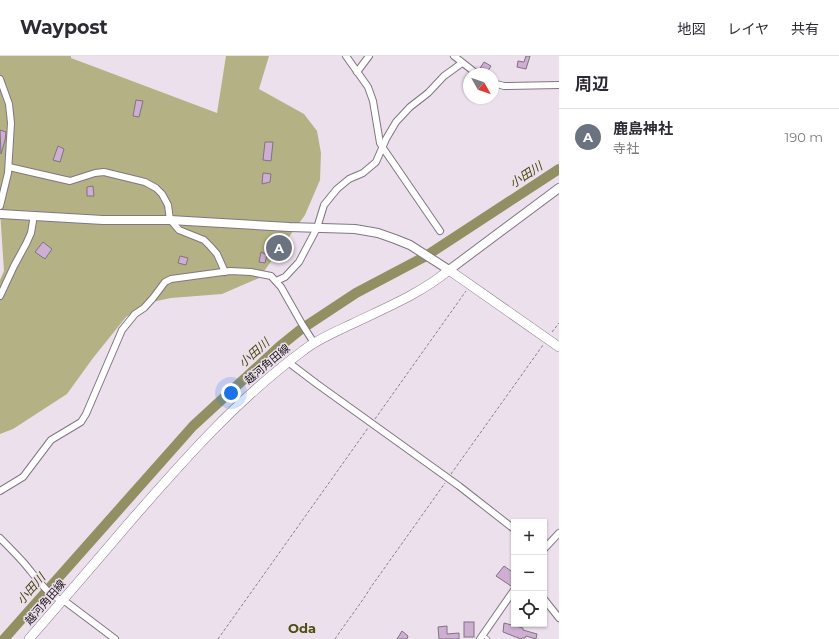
<!DOCTYPE html>
<html lang="ja">
<meta charset="utf-8">
<style>
:root{--surface:#fff;--page:#f2f2f3;--text:#2b2b33;--muted:#7c7c81;--line:#e1e1e2;--accent:#706b06}
body{margin:0;font-family:Montserrat,"Noto Sans JP",sans-serif;background:var(--page);color:var(--text)}
.controls{position:absolute;right:12px;bottom:12px;display:grid;overflow:hidden;border-radius:0px;box-shadow:0 1px 3px #0004}
.controls button{width:36px;height:36px;display:grid;place-items:center;padding:0;border:0;border-bottom:1px solid var(--line);background:var(--surface);color:var(--text);font:20px sans-serif}
.compass{position:absolute;left:463px;top:12px;width:36px;height:36px;border-radius:50%;background:var(--surface);box-shadow:0 1px 3px #0004;rotate:130deg}
.you{position:absolute;left:231px;top:337px;width:14px;height:14px;margin:-10px;border:3px solid #fff;border-radius:50%;background:#1a73e8;box-shadow:0 0 0 6px #1a73e833}
.badge{display:grid;place-items:center;width:26px;height:26px;border-radius:50%;background:var(--accent);color:#fff;font-size:13px;font-weight:700}
.pin{position:absolute;translate:-50% -50%;border:2px solid #fff;box-shadow:0 1px 4px #0006}
.list{margin:0;padding:0;list-style:none}
h2{display:flex;justify-content:space-between;align-items:center;height:52px;margin:0;padding:0 16px;font-size:17px}
h2 small{font-size:13px;font-weight:400;color:var(--muted)}
.list li{display:grid;grid-template-columns:26px 1fr auto;gap:12px;align-items:center;box-sizing:border-box;height:56px;padding:0 16px;border-top:1px solid var(--line)}
.list b{display:block;font-size:15px;white-space:nowrap}
.list p{margin:0;font-size:13px;white-space:nowrap;color:var(--muted)}
.list em{font-size:13px;font-style:normal;color:var(--muted)}
.icon{flex:none;width:22px;height:22px;fill:none;stroke:currentColor;stroke-width:2;stroke-linecap:round;stroke-linejoin:round}
.map{position:relative;flex:none;width:559px;height:583px;overflow:hidden}
header{display:flex;align-items:center;gap:24px;box-sizing:border-box;height:56px;padding:0 20px;background:var(--surface);border-bottom:1px solid var(--line)}
header strong{font-size:19px}
nav{display:flex;gap:22px;margin-inline-start:auto;font-size:14px}
main{display:flex}
aside{flex:1;background:var(--surface)}
.map>svg:first-child{display:block}
.forest{fill:#b4b284}
.lines{fill:none;stroke-linecap:round;stroke-linejoin:round}
.river{stroke:#929063;stroke-width:10}
.building{fill:#cfaed3;stroke:#7e737f}
.service-casing{stroke:#817682;stroke-width:4.5}
.minor-casing{stroke:#817682;stroke-width:8}
.tertiary-casing{stroke:#817682;stroke-width:10}
.secondary-casing{stroke:#817682;stroke-width:10}
.path{stroke:#888089;stroke-width:1;stroke-dasharray:3 2;stroke-linecap:butt}
.service{stroke:#fff;stroke-width:3}
.minor{stroke:#fff;stroke-width:6}
.tertiary{stroke:#fff;stroke-width:8}
.secondary{stroke:#fff;stroke-width:9}
.labels{text-anchor:middle;stroke-width:3;stroke-linejoin:round;paint-order:stroke}
.street-label{font-size:11px;fill:#191519;stroke:#ece0ed}
.water-label{font-size:12px;font-style:italic;fill:#49450c;stroke:#ece0ed}
.quarter-label{font-size:13px;font-weight:bold;fill:#504d0e;stroke:#ece0ed}
</style>
<header>
<strong>Waypost</strong>
<nav><a>地図</a><a>レイヤ</a><a>共有</a></nav>
</header>
<main>
<div class="map">
<svg width="559" height="583" viewBox="0 0 559 583">
<rect width="100%" height="100%" fill="#ece0ed"/>
<path class="forest" d="M0,0H71V2L217,57L226,0H269L259,33L304,58L317,75L321,97L320,124L305,159L259,222L222,238L171,242L147,247L126,261L93,302L67,338L13,373L0,378V224L4,215L0,155Z"/>
<g class="lines">
<path class="river" d="M4,583L193,370L279,291L300,274L356,237L426,200L559,113"/>
</g>
<g class="building">
<path d="M526,0H530L526,13L517,11L518,5L524,6Z"/>
<path d="M484,6L491,10L486,18L479,14Z"/>
<path d="M136,44L143,45L139,61L133,60Z"/>
<path d="M0,74L6,76L5,84L1,98Z"/>
<path d="M265,86H273L271,105L263,104Z"/>
<path d="M58,90L64,93L60,106L53,104Z"/>
<path d="M263,117L271,118L270,126L262,128Z"/>
<path d="M93,130L94,140H87V131Z"/>
<path d="M43,186L52,193L45,203L35,196Z"/>
<path d="M261,196L267,199L265,207L259,206Z"/>
<path d="M180,200L188,202L186,209L178,207Z"/>
<path d="M504,510L511,515L514,512V528L511,530L496,520Z"/>
<rect x="464" y="566" width="10" height="15"/>
<path d="M504,567L523,572V574L537,578L536,583L526,580L525,582H522L521,583L503,576Z"/>
<path d="M447,570V578L459,577V583H439L438,571Z"/>
<path d="M402,575L408,580L407,583H397Z"/>
</g>
<g class="lines">
<defs>
<path id="service" d="M483,579L488,583"/>
<g id="minor">
<path d="M346,0L368,31L373,45L380,87L383,92L440,175"/>
<path d="M454,0L477,18"/>
<path d="M357,16L369,0"/>
<path d="M0,23L9,48L11,67L8,117L0,150"/>
<path d="M493,27L504,30L559,29"/>
<path d="M9,111L70,125L95,117L104,116L145,126L156,132L162,138L168,149L170,164L174,168L179,174L204,184L210,190L217,198L225,216"/>
<path d="M276,225L285,221L299,206L317,172L324,149L337,133L349,123L363,117L376,106L386,83L396,66L410,51L428,37L444,20L462,7"/>
<path d="M0,240L14,210L26,188L31,177L34,159"/>
<path d="M288,306L317,328L459,430L514,473"/>
<path d="M0,435L23,421L51,384L81,366L86,358L122,274L135,258L144,252L153,242L165,226L171,223L230,215L251,216L271,220L281,231L302,268L314,287"/>
<path d="M0,482C8,490 16,498 24,507C36,521 48,541 66,546L115,583"/>
<path d="M544,493L559,477"/>
<path d="M544,543L559,562"/>
<path d="M480,583L514,534"/>
</g>
<path id="tertiary" d="M0,158L103,164H170L289,171L355,173L378,177L395,183L410,189L449,214L559,132"/>
<path id="secondary" d="M29,583C62,545 95,507 128,468C182,406 237,343 304,294C318,283 335,276 352,268C385,252 420,238 449,214L559,291"/>
</defs>
<use href="#service" class="service-casing"/>
<use href="#minor" class="minor-casing"/>
<use href="#tertiary" class="tertiary-casing"/>
<use href="#secondary" class="secondary-casing"/>
<g class="path">
<path d="M552,276L559,267"/>
<path d="M375,363L466,235"/>
<path d="M451,418L543,289"/>
<path d="M218,583L368,372"/>
<path d="M335,583C347,565 360,549 371,531L445,427"/>
</g>
<use href="#service" class="service"/>
<use href="#minor" class="minor"/>
<use href="#tertiary" class="tertiary"/>
<use href="#secondary" class="secondary"/>
</g>
<g class="labels">
<g class="street-label">
<text transform="translate(267 308) rotate(-40)" y="4">越河角田線</text>
<text transform="translate(45 546) rotate(-49)" y="4">越河角田線</text>
</g>
<g class="water-label">
<text transform="translate(526 119) rotate(-33)" y="4">小田川</text>
<text transform="translate(254 297) rotate(-42)" y="4">小田川</text>
<text transform="translate(31 533) rotate(-49)" y="4">小田川</text>
</g>
<g class="quarter-label">
<text x="302" y="577">Oda</text>
</g>
</g>
</svg>
<div class="controls">
<button>+</button>
<button>−</button>
<button><svg class="icon" aria-label="locate" viewBox="0 0 24 24"><circle cx="12" cy="12" r="6"/><path d="M12 2v4M12 18v4M2 12h4M18 12h4"/></svg></button>
</div>
<svg class="compass" viewBox="-18 -18 36 36"><path d="M0-13l5 13h-10z" fill="#e53935"/><path d="M0 13l5-13h-10z" fill="#7c7c81"/></svg>
<div class="you"></div>
<div class="pin badge" style="left:279px;top:192px;background:#6b7280">A</div>
</div>
<aside>
<h2>周辺<small></small></h2>
<ul class="list">
<li><span class="badge" style="background:#6b7280">A</span><div><b>鹿島神社</b><p>寺社</p></div><em>190 m</em></li>
</ul>
</aside>
</main>
